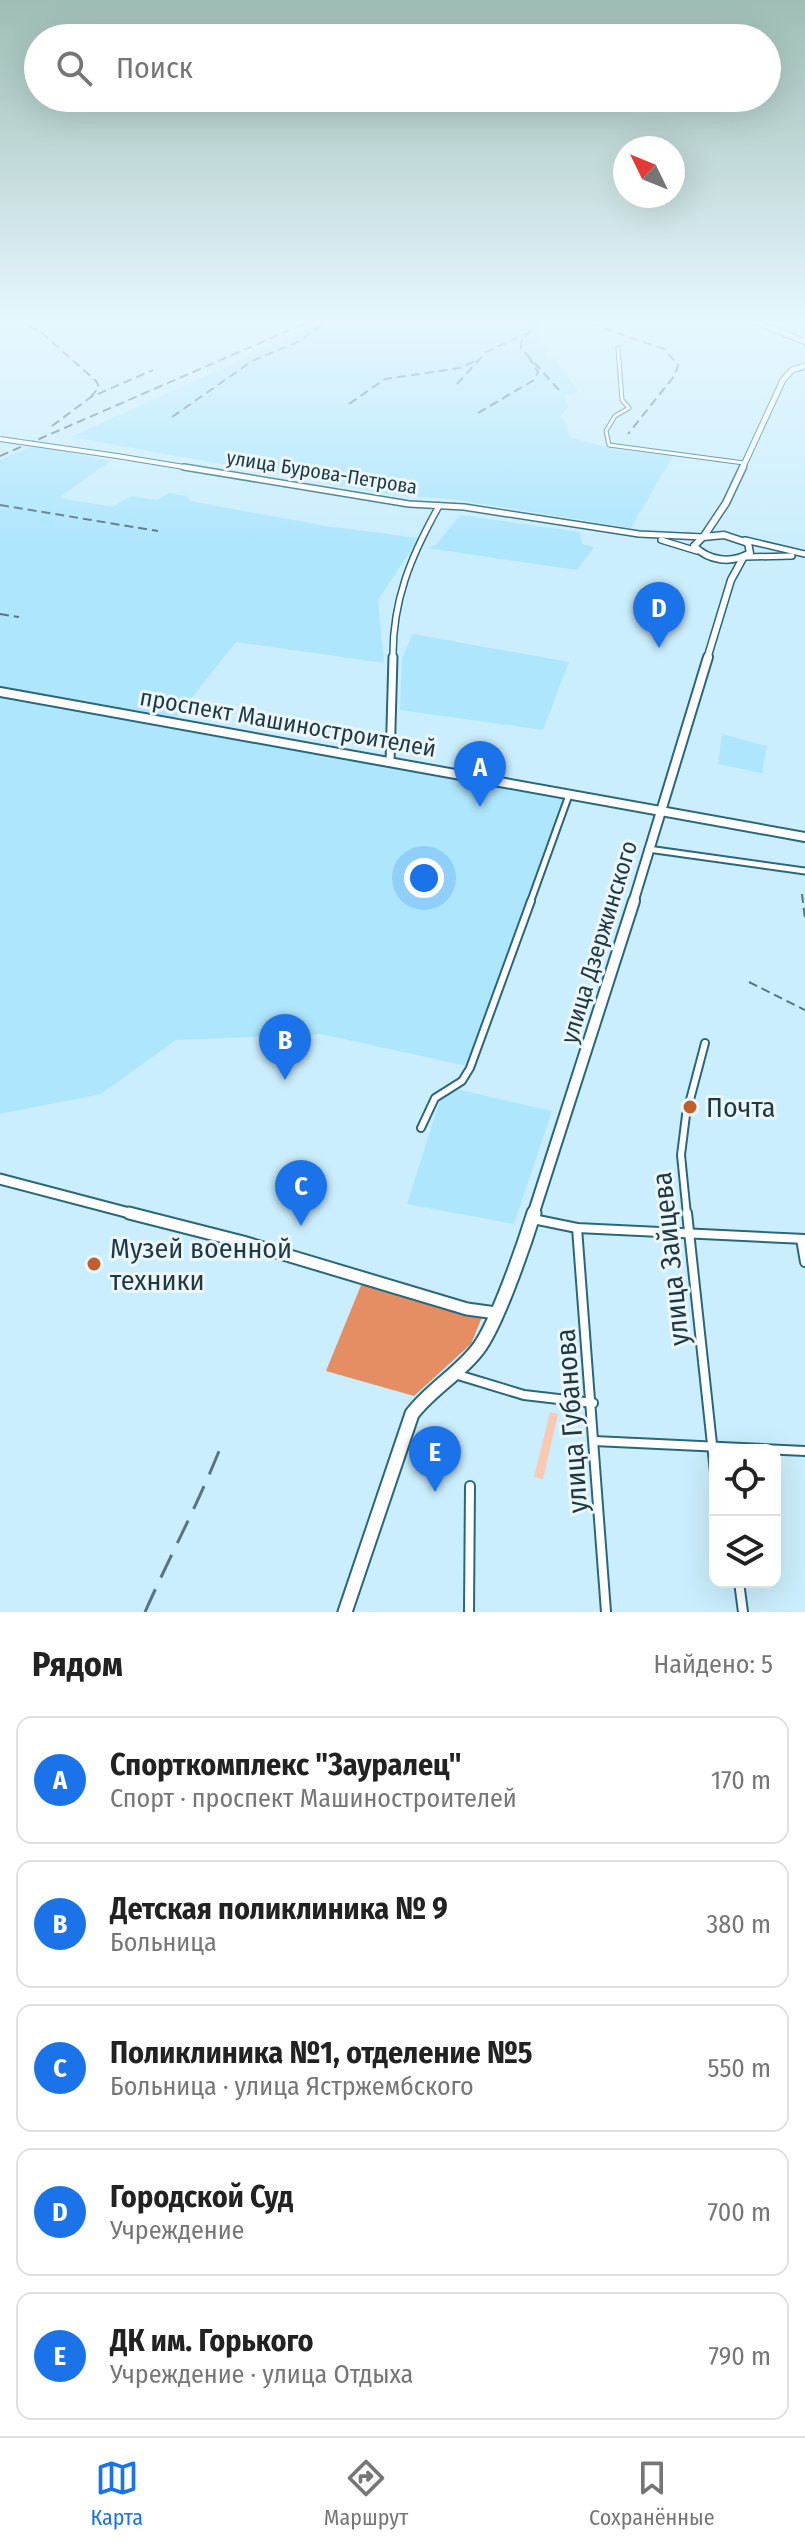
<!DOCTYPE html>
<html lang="ru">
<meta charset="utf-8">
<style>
:root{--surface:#fff;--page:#f6f6f6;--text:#222;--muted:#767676;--line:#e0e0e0;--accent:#1a73e8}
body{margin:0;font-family:"Fira Sans Condensed",sans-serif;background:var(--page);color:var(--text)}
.controls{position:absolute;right:24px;bottom:24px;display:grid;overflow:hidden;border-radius:16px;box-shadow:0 8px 32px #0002}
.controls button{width:72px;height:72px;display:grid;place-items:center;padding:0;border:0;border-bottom:2px solid var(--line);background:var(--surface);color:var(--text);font:40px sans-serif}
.compass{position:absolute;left:613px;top:136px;width:72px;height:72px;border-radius:50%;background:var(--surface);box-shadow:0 8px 32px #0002;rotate:313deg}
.you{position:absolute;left:424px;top:878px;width:28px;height:28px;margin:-20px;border:6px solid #fff;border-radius:50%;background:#1a73e8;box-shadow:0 0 0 12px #1a73e833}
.badge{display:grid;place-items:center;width:52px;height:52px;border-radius:50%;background:var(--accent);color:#fff;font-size:26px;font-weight:700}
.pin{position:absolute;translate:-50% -66px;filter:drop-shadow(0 2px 4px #0008)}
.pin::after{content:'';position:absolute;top:42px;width:28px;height:24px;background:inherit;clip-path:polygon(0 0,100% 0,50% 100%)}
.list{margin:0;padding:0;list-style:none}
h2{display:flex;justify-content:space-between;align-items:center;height:104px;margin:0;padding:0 32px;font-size:34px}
h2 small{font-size:26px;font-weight:400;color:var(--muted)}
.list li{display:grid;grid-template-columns:52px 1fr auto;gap:24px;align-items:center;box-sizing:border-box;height:128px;margin:0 16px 16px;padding:0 16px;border:2px solid var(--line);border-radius:16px}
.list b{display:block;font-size:30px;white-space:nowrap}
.list p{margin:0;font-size:26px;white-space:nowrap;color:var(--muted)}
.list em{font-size:26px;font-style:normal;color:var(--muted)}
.icon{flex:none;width:44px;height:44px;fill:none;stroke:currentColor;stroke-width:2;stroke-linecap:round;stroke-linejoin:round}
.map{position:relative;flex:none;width:805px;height:1612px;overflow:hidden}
.search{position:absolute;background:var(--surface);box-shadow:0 8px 32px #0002;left:24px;right:24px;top:24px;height:88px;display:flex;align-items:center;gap:20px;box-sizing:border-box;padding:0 28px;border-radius:44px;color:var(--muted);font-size:30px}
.sheet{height:824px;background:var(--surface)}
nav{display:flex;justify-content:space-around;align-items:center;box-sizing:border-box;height:112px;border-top:2px solid var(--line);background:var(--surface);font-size:22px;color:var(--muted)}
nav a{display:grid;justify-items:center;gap:4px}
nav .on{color:var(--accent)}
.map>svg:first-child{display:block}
.built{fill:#aee6fd}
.green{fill:#fac9b3}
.forest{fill:#e58e64}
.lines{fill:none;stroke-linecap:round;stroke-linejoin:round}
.minor-far3-casing{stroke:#29677d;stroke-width:5}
.minor-far2-casing{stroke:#29677d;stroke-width:9}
.minor-far1-casing{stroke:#29677d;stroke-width:10}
.minor-casing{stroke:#29677d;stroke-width:12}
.tertiary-far1-casing{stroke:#29677d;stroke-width:8}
.tertiary-casing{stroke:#29677d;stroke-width:11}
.secondary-far3-casing{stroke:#29677d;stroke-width:6}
.secondary-far2-casing{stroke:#29677d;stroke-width:8}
.secondary-far1-casing{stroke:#29677d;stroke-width:13}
.secondary-casing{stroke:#29677d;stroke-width:15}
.primary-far4-casing{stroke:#29677d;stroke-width:7}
.primary-far3-casing{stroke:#29677d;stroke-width:9}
.primary-far2-casing{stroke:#29677d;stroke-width:12}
.primary-far1-casing{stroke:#29677d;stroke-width:14}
.primary-casing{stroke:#29677d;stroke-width:17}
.minor-far3{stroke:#fff;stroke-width:3}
.minor-far2{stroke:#fff;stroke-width:5}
.minor-far1{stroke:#fff;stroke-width:6}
.minor{stroke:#fff;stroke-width:8}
.tertiary-far1{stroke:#fff;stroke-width:5}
.tertiary{stroke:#fff;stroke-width:7}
.secondary-far3{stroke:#fff;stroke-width:4}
.secondary-far2{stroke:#fff;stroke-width:5}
.secondary-far1{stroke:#fff;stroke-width:9}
.secondary{stroke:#fff;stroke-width:11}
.primary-far4{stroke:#fff;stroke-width:5}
.primary-far3{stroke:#fff;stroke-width:6}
.primary-far2{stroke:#fff;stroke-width:8}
.primary-far1{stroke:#fff;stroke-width:10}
.primary{stroke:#fff;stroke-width:13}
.rail-far1{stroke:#587581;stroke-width:2;stroke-dasharray:9 5;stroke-linecap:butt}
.rail{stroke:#587581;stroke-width:3;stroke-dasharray:25 13;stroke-linecap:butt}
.secondary-bridge-casing{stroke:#29677d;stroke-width:6;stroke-linecap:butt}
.secondary-bridge{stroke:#fff;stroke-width:4}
.poi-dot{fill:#c25e29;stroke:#ebf7fc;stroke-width:3}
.labels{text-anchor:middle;stroke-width:6;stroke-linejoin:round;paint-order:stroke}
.far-street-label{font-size:20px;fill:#1f3842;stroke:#ebf7fc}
.street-label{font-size:24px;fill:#1f3842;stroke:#ebf7fc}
.near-poi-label{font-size:28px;fill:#1f3842;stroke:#ebf7fc;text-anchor:start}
.near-street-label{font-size:28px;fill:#1f3842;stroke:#ebf7fc}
</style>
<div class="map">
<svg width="805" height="1612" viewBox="0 0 805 1612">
<rect width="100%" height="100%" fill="#caeefd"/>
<g class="built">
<path d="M405,319L448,324L458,319H548L535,341L544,346L547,358L554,359L579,392L563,395L569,406L560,417L566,422L570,437L616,450L673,456L631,528L451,499L393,495L71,437L328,320Z"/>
<path d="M33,445L110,461L59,498L113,507L131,496L157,500L169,493L187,496L190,501L325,526L419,538L378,600L384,663L236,642L174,720L0,688V460Z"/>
<path d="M460,515L580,532L582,544L594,547L577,570L427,548L436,545Z"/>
<path d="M413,634L569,662L543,730L400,710L402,658Z"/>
<path d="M0,695L566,795L467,1066L321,1034L176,1040L101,1094L0,1114Z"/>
<path d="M722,734L767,746L762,773L718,764Z"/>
<path d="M456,1089L552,1111L514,1224L407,1204L441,1097Z"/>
</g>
<path class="green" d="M550,1412L558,1414L543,1479L534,1477Z"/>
<path class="forest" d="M364,1278L482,1317L471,1344L414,1396L326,1371Z"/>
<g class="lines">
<defs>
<path id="minor-far3" d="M618,348L622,400L629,408L615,416L606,431L609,445L744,463"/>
<g id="minor-far2">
<path d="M648,849L805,871"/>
<path d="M530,903L569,795"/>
</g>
<g id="minor-far1">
<path d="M421,1128L435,1098L462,1081L470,1068L531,901"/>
<path d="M687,1215L681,1155L686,1115L705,1043"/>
</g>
<g id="minor">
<path d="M687,1213L715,1472"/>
<path d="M533,1219L577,1228L805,1239"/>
<path d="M577,1228L606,1612"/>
<path d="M801,1239L805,1262"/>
<path d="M458,1375L524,1395L593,1403"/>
<path d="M594,1441L805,1451"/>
<path d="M739,1582L743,1612"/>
<path d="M469,1612L470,1486"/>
</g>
<path id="tertiary-far1" d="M393,659C392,601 411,556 439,506"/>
<path id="tertiary" d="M390,762L393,657"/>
<path id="secondary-far3" d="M117,456L196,469"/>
<g id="secondary-far2">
<path d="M184,467L409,504L464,507L639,534L703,537"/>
<path d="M661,540L697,551"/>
<path d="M745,540L805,554"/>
<path d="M746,557L792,556"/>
</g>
<path id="secondary-far1" d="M0,1179L137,1215"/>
<path id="secondary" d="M129,1213L243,1242L467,1309L496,1313"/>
<g id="primary-far4">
<path d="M749,319L805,342"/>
<path d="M742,469L783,380L792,370L805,366"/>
</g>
<g id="primary-far3">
<path d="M724,535L748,543L750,553C731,564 709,561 694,546L703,537Z"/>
<path d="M704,536L726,503L743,467"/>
<path d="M707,659L731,580L743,558"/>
</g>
<g id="primary-far2">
<path d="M0,692L805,837"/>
<path d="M633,903L708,657"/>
</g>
<path id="primary-far1" d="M533,1215L634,901"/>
<path id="primary" d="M345,1612L412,1414C431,1389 459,1374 478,1349C497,1324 524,1245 534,1213"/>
</defs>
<use href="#minor-far3" class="minor-far3-casing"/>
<use href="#minor-far2" class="minor-far2-casing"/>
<use href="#minor-far1" class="minor-far1-casing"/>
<use href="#minor" class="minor-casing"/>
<use href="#tertiary-far1" class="tertiary-far1-casing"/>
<use href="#tertiary" class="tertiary-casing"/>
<use href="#secondary-far3" class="secondary-far3-casing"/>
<use href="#secondary-far2" class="secondary-far2-casing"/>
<use href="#secondary-far1" class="secondary-far1-casing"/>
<use href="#secondary" class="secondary-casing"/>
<use href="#primary-far4" class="primary-far4-casing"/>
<use href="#primary-far3" class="primary-far3-casing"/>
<use href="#primary-far2" class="primary-far2-casing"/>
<use href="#primary-far1" class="primary-far1-casing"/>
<use href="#primary" class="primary-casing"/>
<use href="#minor-far3" class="minor-far3"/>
<use href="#minor-far2" class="minor-far2"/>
<use href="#minor-far1" class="minor-far1"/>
<use href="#minor" class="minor"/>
<use href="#tertiary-far1" class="tertiary-far1"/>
<use href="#tertiary" class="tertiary"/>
<use href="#secondary-far3" class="secondary-far3"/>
<use href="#secondary-far2" class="secondary-far2"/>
<use href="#secondary-far1" class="secondary-far1"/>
<use href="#secondary" class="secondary"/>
<use href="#primary-far4" class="primary-far4"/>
<use href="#primary-far3" class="primary-far3"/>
<use href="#primary-far2" class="primary-far2"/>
<use href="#primary-far1" class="primary-far1"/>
<use href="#primary" class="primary"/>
<g class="rail-far1">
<path d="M17,319L43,334L96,381L99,387L90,398"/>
<path d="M541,319L521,342V348L559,390"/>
<path d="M577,319L664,349L678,365L675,375L628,434"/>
<path d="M457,384L486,352L530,332"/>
<path d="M349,404L385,379L460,368L477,360"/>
<path d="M478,413L534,380L538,372L527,354"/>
<path d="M172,417L252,361L300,341L330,319"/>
<path d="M52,426L91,397L153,370"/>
<path d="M0,456L315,319"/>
<path d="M0,505L158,531"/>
<path d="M0,614L19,617"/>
<path d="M802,894L805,919"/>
<path d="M749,982L805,1010"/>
</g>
<path class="rail" d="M145,1612C169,1558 197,1506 219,1451"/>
<defs>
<path id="secondary-bridge" d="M0,439L117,456"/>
</defs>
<use href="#secondary-bridge" class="secondary-bridge-casing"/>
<use href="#secondary-bridge" class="secondary-bridge"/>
</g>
<linearGradient id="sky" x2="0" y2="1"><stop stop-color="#9ebdb5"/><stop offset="0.59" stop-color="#e7f7fe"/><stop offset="1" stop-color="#e7f7fe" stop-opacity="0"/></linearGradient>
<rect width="805" height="545" fill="url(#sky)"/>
<g class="poi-dot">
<circle cx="690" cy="1107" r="8"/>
<circle cx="94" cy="1264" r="8"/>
</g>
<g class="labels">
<g class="far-street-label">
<text transform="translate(322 472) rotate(9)" y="7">улица Бурова-Петрова</text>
</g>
<g class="street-label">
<text transform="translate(288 723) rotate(10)" y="8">проспект Машиностроителей</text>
<text transform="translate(599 942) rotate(-73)" y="8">улица Дзержинского</text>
</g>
<g class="near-poi-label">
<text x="706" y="1117">Почта</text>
<text x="110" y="1258">Музей военной<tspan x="110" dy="32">техники</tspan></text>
</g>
<g class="near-street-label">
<text transform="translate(670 1259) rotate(-96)" y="10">улица Зайцева</text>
<text transform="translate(571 1421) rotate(-94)" y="10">улица Губанова</text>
</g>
</g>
</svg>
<div class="controls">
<button><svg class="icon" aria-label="locate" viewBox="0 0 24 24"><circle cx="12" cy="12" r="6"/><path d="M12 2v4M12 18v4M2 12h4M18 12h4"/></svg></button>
<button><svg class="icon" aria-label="layers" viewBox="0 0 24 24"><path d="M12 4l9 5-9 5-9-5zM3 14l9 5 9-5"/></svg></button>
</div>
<svg class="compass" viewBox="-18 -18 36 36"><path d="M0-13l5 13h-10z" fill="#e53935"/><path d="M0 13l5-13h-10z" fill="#767676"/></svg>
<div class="you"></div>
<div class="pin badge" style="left:480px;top:807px">A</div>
<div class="pin badge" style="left:285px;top:1080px">B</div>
<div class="pin badge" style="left:301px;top:1226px">C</div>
<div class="pin badge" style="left:659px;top:648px">D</div>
<div class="pin badge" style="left:435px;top:1492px">E</div>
<div class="search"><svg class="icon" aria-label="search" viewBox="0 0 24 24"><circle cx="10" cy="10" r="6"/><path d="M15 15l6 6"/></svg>Поиск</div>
</div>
<section class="sheet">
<h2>Рядом<small>Найдено: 5</small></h2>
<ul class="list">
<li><span class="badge">A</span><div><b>Спорткомплекс &quot;Зауралец&quot;</b><p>Спорт · проспект Машиностроителей</p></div><em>170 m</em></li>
<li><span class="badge">B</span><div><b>Детская поликлиника № 9</b><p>Больница</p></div><em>380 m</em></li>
<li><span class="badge">C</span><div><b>Поликлиника №1, отделение №5</b><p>Больница · улица Ястржембского</p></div><em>550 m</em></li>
<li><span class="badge">D</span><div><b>Городской Суд</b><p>Учреждение</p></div><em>700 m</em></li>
<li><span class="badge">E</span><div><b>ДК им. Горького</b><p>Учреждение · улица Отдыха</p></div><em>790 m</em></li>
</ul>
</section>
<nav>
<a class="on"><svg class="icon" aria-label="map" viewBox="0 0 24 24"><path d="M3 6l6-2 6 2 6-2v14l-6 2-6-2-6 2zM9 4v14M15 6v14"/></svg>Карта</a>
<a><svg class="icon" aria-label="directions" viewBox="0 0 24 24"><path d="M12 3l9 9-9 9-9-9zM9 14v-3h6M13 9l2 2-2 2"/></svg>Маршрут</a>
<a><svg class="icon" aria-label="saved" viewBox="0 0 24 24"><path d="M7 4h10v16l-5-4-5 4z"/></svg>Сохранённые</a>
</nav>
